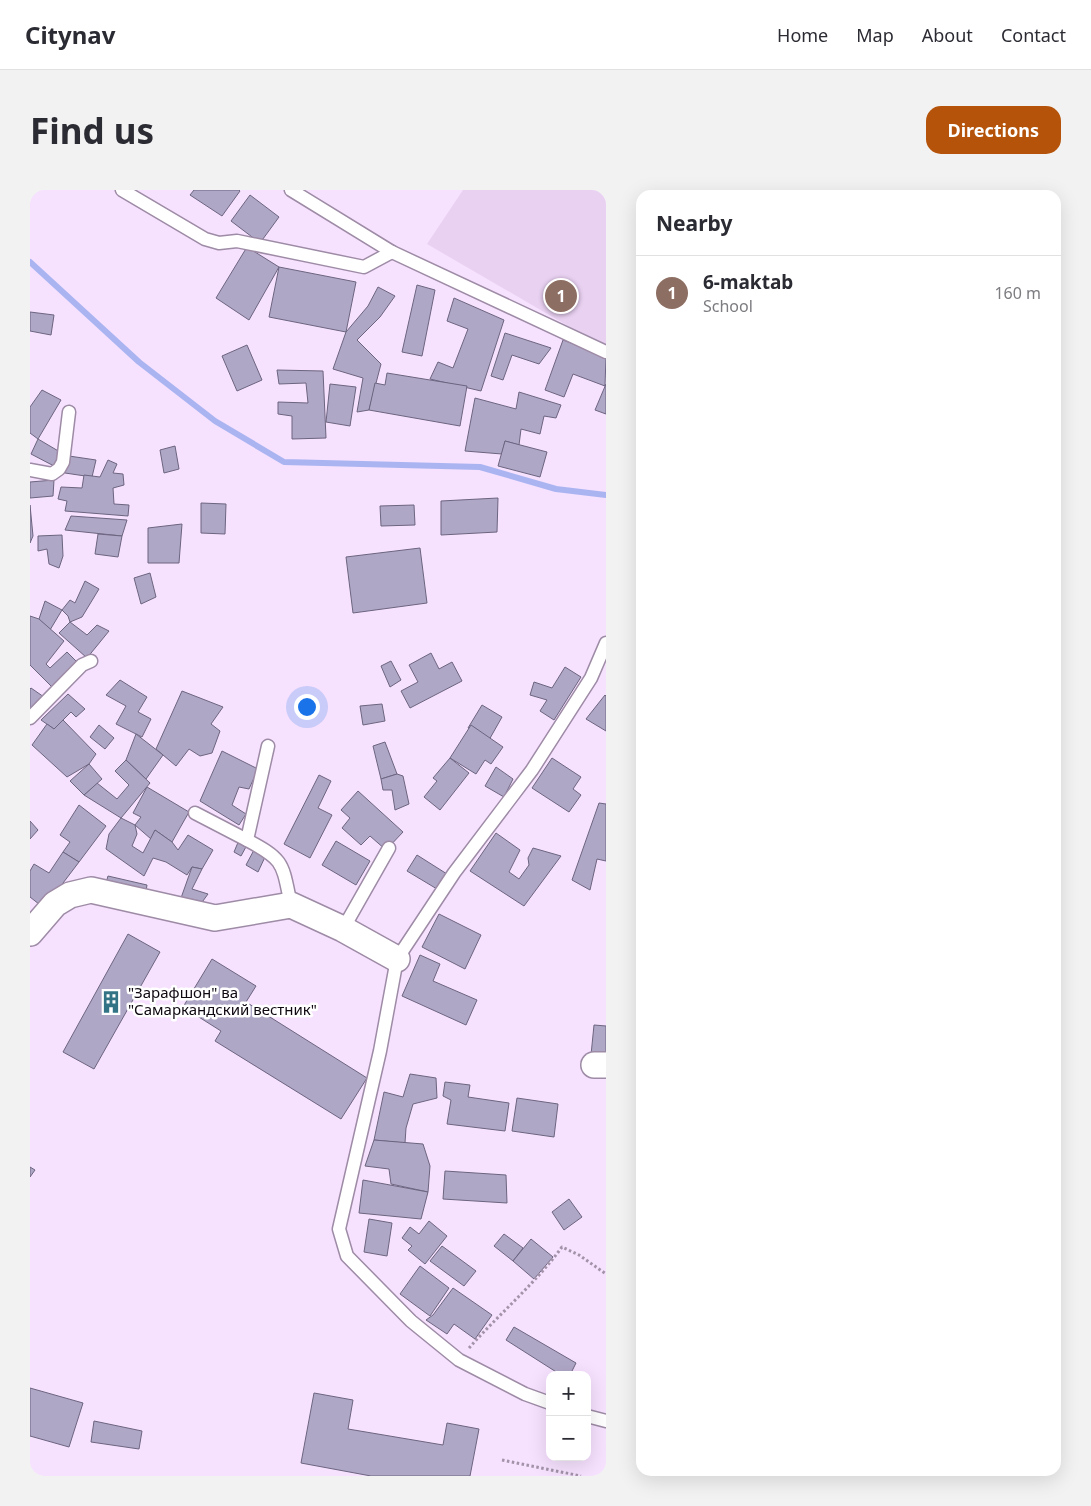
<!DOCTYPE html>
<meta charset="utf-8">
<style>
:root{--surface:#fff;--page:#f2f2f3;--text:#2b2b33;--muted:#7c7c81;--line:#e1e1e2;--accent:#b45309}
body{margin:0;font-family:"Noto Sans",sans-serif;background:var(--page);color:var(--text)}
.controls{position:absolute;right:15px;bottom:15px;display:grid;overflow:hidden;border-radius:10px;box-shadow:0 5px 20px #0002}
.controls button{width:45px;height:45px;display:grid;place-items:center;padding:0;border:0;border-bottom:1px solid var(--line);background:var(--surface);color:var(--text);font:25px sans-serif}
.you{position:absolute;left:276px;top:516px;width:18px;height:18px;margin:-12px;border:4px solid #fff;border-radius:50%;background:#1a73e8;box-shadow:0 0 0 8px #1a73e833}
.badge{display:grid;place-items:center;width:32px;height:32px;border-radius:50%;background:var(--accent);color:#fff;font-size:16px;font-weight:700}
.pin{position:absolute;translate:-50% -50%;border:2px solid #fff;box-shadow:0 1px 5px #0006}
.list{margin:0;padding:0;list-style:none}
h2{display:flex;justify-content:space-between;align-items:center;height:65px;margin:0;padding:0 20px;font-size:21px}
h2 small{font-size:16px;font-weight:400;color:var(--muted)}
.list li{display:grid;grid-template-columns:32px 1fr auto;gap:15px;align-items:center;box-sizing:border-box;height:75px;padding:0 20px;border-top:1px solid var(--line)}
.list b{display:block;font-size:19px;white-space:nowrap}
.list p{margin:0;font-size:16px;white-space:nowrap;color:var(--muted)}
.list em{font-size:16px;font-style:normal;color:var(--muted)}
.map{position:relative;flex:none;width:576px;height:1286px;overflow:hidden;border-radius:15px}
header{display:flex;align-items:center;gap:30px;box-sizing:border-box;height:70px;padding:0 25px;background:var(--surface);border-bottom:1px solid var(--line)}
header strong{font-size:24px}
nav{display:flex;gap:28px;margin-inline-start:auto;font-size:18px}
.intro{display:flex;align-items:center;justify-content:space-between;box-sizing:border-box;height:120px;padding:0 30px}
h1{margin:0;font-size:35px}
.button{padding:12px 22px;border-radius:15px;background:var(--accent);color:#fff;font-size:18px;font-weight:700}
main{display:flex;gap:30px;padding:0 30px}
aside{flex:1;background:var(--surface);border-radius:15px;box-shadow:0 5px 20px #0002}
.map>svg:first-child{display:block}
.built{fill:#e9d1f2}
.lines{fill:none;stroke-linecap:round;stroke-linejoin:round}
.stream{stroke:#aab4f1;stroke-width:6}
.building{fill:#afa7c6;stroke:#6c6580}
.service-casing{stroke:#9e8ba6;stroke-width:15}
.minor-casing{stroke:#9e8ba6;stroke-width:28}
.path{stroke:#a393a9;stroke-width:3;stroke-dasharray:2.5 2.5;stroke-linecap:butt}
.service{stroke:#fff;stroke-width:12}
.minor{stroke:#fff;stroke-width:25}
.labels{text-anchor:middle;stroke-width:5;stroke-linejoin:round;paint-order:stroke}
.poi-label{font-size:15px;fill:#0f0811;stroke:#fff;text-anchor:start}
</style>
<header>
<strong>Citynav</strong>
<nav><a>Home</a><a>Map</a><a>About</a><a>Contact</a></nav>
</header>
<div class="intro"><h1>Find us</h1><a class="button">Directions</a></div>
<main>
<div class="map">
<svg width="576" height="1286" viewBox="0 0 576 1286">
<rect width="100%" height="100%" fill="#f6e1fe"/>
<path class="built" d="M433,0H576V158L397,54Z"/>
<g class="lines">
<path class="stream" d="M0,72L109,172L185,231L254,272L450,277L526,299L576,305"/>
</g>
<g class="building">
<path d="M164,0H209L210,1L192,26L160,5Z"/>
<path d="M220,5L249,27L230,53L201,31Z"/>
<path d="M217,57L249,77L219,130L186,108Z"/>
<path d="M249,77L326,92L316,142L239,127Z"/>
<path d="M387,95L405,100L392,166L372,162Z"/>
<path d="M348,97L365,106L350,127L327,150L351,174L339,220L327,222L333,188L303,179L316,142L338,116Z"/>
<path d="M424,108L474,130L451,201L400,189L408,172L423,178L438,139L417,131Z"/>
<path d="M0,122L24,125L21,145L0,141Z"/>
<path d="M475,143L521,158L509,174L482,165L473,190L461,186Z"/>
<path d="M533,150L576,166L575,196L543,184L534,207L515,200Z"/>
<path d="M217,155L232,190L207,201L192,166Z"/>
<path d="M247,180L293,181L296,248L262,249V226L248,224V212L278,213L276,193L249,194Z"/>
<path d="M357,183L437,196L430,236L339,220L345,193L355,195Z"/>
<path d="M300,194L326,197L320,236L296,232Z"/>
<path d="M576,194V224L565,220Z"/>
<path d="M12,200L31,210L8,249L0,243V217Z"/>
<path d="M489,202L531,215L526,228L514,226L510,244L491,239L489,255L475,251L472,264L435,261L445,208L486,219Z"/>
<path d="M8,249L30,262L24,276L1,264Z"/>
<path d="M475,251L517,262L510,287L468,276Z"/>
<path d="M145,256L149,279L134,283L130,260Z"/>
<path d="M39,266L66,270L62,287L35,283Z"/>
<path d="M78,270L87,274L83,283L93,284L94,295L83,298L84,314L99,315L98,326L35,321L37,311L28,309L31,297L52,298L54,285L70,287Z"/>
<path d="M24,290L23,306L0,308V292Z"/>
<path d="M468,308L467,342L411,345V311Z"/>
<path d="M171,313L196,314L195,344L171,343Z"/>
<path d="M0,315L3,346L0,353Z"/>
<path d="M384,315L385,335L351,336L350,316Z"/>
<path d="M41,326L97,330L92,346L35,340Z"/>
<path d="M152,334L149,373H118V338Z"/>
<path d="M68,344L92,346L88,367L65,364Z"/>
<path d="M32,345L33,366L29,378L19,374L17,359L8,361V346Z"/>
<path d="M390,358L397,413L323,423L316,367Z"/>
<path d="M120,383L126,407L111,414L104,388Z"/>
<path d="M55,391L69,399L52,427L40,432L38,426L32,420L40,410L45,413Z"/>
<path d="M15,411L32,420L20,440L9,429Z"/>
<path d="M0,426L9,429L34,451L16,474L20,478L37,462L49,474L25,500L0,475Z"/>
<path d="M40,432L57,445L67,435L79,441L57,468L29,443Z"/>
<path d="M401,463L409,479L422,472L432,491L380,518L371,501L388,492L379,475Z"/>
<path d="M361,471L371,490L360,497L351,476Z"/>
<path d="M535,477L551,487L524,530L510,521L517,510L500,505L504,492L522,498Z"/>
<path d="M90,490L117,507L108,522L121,529L112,547L86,534L96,516L76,505Z"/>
<path d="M1,498L14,507L0,527V499Z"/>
<path d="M152,501L193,517L181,534L190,541L182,563L170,566L159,559L146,576L126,559Z"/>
<path d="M38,504L55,519L46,527L41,522L24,539L11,530Z"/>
<path d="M575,505L576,506V541L556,529Z"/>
<path d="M352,514L355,531L333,535L330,516Z"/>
<path d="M452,515L472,527L459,550L438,538Z"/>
<path d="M33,530L66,564L59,574L37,587L2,555L17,534L24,539Z"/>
<path d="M69,535L84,548L75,559L60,547Z"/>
<path d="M441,535L473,557L461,574L455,570L446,584L420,568Z"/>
<path d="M106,544L133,565L116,589L96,570Z"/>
<path d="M355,552L367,584L351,589L343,556Z"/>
<path d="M192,561L228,579L219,599L209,597L202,615L216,624L209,635L170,611Z"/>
<path d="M420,568L439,583L410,620L394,607L407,591L403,588Z"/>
<path d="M522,568L551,587L543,599L551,605L539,622L502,598Z"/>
<path d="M96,570L120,593L91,628L54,605L67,593L87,609L99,595L85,581Z"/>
<path d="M59,574L72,589L54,605L40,591Z"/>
<path d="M466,577L483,589L474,607L455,596Z"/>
<path d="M367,584L373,586L379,614L365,620L362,600H353L351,589Z"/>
<path d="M289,585L301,591L288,618L302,625L280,668L254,654Z"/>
<path d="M117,597L159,622L142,652L125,640L121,649L105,635L111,627L103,623Z"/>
<path d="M328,601L373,642L356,660L340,646L331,655L312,638L320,628L311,620Z"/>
<path d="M569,613L576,614V671L567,669L560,700L542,690Z"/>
<path d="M49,615L76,636L49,672L33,662L40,652L30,645Z"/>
<path d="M91,628L105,635L107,644L102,656L113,663L125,640L142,652L148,660L158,645L183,660L172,679L162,677L157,685L136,672L123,668L114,686L76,659L79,644Z"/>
<path d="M0,631L8,640L0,649Z"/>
<path d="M466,643L490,660L479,682L489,689L499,675L498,668L503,658L531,666L494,716L440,681Z"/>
<path d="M209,650L217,655L211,666L204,662Z"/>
<path d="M306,651L340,671L326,695L292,675Z"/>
<path d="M224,660L235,667L228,682L216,675Z"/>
<path d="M33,662L49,672L14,718L0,707V681L4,674L19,683Z"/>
<path d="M387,665L417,684L407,699L377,681Z"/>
<path d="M162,677L172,679L162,699L178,704L170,715L151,708Z"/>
<path d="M78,686L117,695L115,707L75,696Z"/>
<path d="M409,724L451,745L435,779L392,757Z"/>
<path d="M98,744L130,762L64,879L33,862Z"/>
<path d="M390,765L410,774L403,791L447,810L436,835L372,806Z"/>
<path d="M182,769L226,796L216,812L337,888L311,929L185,851L191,841L153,817Z"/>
<path d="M564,835L576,836V866L561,865Z"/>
<path d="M380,884L406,888L407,908L383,914L376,938L375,953L344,950L354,902L373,907Z"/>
<path d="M415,892L440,895L438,907L479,913L475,941L417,934L421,910L413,906Z"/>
<path d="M487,908L528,914L524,947L482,941Z"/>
<path d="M344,950L393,954L400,976L398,1002L361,994L359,979L335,976Z"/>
<path d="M0,977L5,980L0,987Z"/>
<path d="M415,981L476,985L477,1013L413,1009Z"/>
<path d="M333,990L398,1002L391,1029L329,1023Z"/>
<path d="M539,1009L552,1027L534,1040L522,1022Z"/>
<path d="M339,1029L362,1033L357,1066L334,1062Z"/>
<path d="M399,1031L417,1046L395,1074L378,1060L382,1056L372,1048L380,1037L389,1044Z"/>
<path d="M474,1044L493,1058L483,1071L464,1056Z"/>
<path d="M501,1049L523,1067L504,1089L483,1071Z"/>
<path d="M412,1056L446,1081L434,1096L400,1071Z"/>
<path d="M390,1076L419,1098L400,1126L370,1104Z"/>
<path d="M423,1098L462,1125L445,1149L424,1134L417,1144L396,1130L403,1125Z"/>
<path d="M484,1137L546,1173L540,1185H531L476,1150Z"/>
<path d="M0,1198L53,1213L39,1257L0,1246Z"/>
<path d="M284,1203L323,1210L318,1239L413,1255L417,1233L449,1239L440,1286H341L271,1273Z"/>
<path d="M64,1231L112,1241L109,1259L61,1252Z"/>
</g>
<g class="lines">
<defs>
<g id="service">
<path d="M92,0L175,49L189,53L207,51L334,77L362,62"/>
<path d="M261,0L362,62L576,162"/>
<path d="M0,280L22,284L29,279L33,272L39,222"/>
<path d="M0,528L52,475L61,471"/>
<path d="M238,556L217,650C255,670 252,673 261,715"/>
<path d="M165,623L217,650"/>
<path d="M313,739L359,658"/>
<path d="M520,1213L495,1204L429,1170L381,1131L317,1066L309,1039L350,861L367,769L424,683L502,580L561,488L576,453"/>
<path d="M557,1226L576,1231"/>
</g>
<g id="minor">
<path d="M0,743L25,714L40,705L61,700L185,728L261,715L313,739L367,769"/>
<path d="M564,875H576"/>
</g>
</defs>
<use href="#service" class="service-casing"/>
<use href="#minor" class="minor-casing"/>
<g class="path">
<path d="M439,1158C469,1124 505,1094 532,1057L549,1065L576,1084"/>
<path d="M472,1270L551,1286"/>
</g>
<use href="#service" class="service"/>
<use href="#minor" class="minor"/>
</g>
<defs>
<symbol id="building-bare" viewBox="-9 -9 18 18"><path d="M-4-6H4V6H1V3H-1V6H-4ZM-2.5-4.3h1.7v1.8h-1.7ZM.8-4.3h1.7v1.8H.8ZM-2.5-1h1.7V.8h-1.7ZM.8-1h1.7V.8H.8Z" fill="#327486" stroke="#fff" stroke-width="2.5" paint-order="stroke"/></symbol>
</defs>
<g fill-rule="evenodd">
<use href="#building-bare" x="65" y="796" width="32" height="32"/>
</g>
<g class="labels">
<g class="poi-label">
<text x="98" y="808">"Зарафшон" ва<tspan x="98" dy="17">"Самаркандский вестник"</tspan></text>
</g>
</g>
</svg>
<div class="controls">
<button>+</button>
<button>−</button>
</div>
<div class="you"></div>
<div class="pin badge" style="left:531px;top:106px;background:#8d6e63">1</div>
</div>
<aside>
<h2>Nearby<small></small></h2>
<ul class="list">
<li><span class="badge" style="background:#8d6e63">1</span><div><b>6-maktab</b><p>School</p></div><em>160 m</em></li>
</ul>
</aside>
</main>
